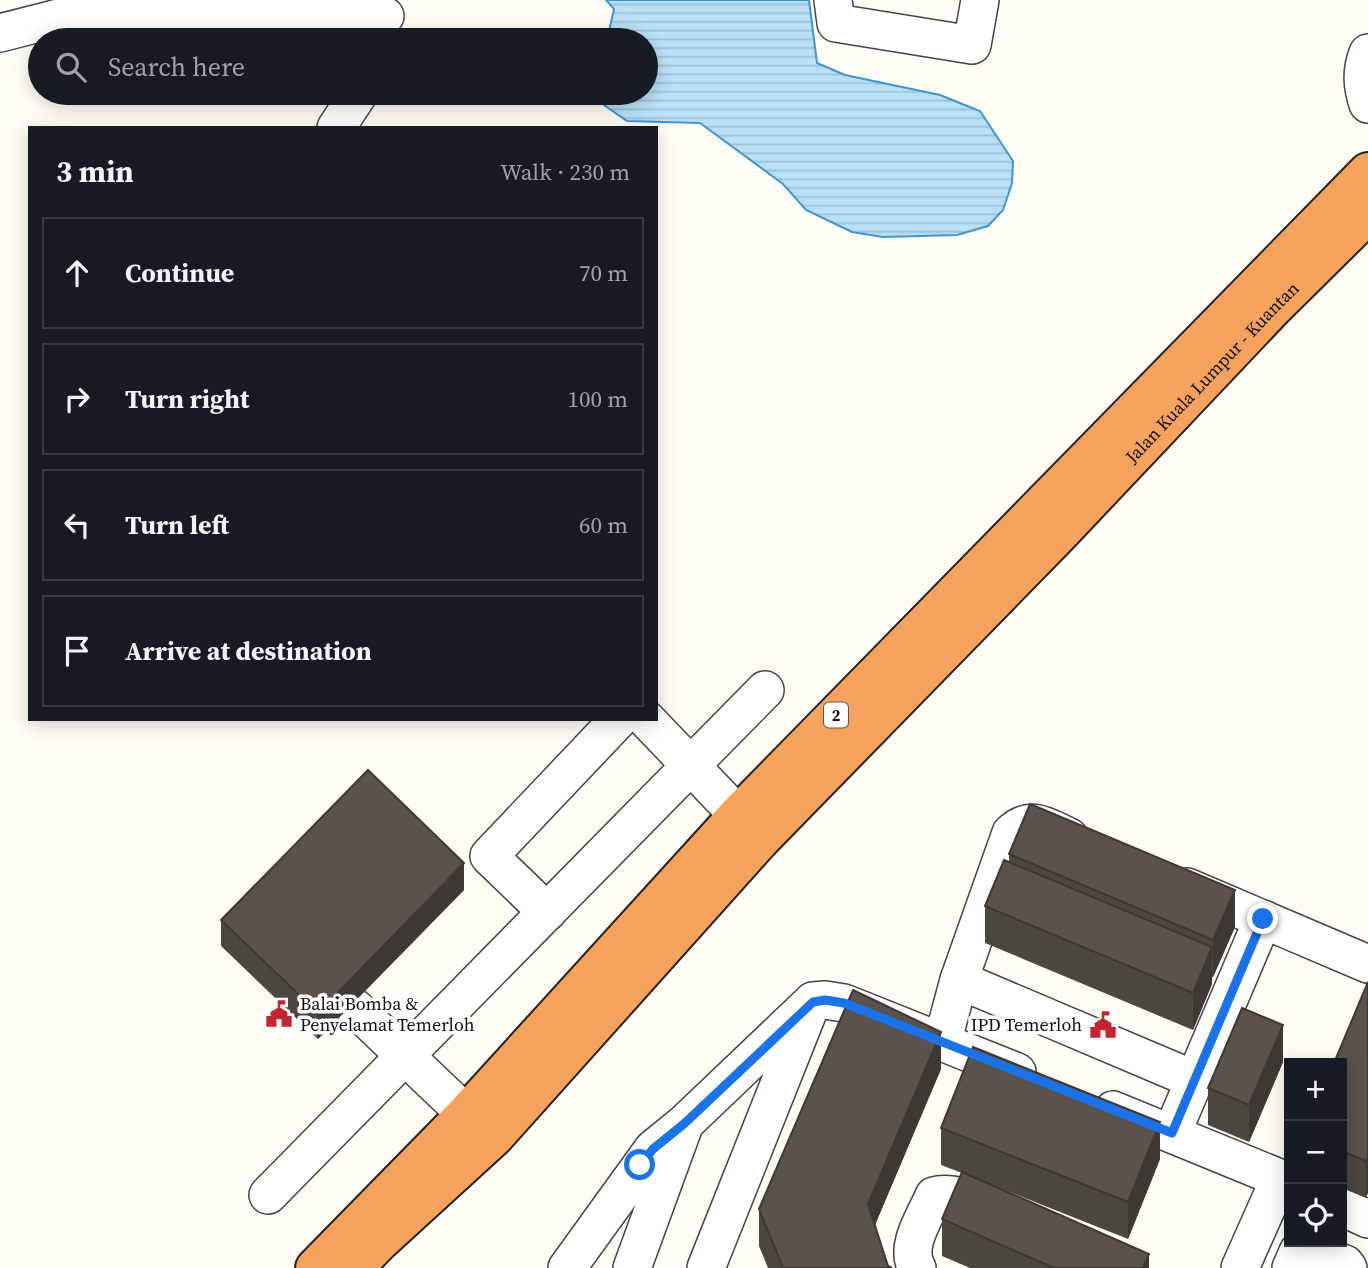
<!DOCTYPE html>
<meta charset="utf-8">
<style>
:root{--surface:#171b24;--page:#20242c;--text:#f1f3f6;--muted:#9ea1a6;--line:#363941}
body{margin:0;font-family:"Source Serif 4",serif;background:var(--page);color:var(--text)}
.controls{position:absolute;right:21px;bottom:21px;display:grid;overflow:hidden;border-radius:0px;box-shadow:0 4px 18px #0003}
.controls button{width:63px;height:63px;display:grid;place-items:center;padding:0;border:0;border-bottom:2px solid var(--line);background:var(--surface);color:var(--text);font:35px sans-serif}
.stop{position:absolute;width:21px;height:21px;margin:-16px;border:5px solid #1a73e8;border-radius:50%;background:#fff}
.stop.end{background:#1a73e8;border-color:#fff;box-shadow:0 2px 7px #0008}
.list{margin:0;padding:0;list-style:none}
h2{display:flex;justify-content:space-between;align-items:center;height:91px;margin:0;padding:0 28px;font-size:30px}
h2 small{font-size:23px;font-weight:400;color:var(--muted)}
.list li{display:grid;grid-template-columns:46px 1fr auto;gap:21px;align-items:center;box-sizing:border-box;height:112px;margin:0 14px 14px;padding:0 14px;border:2px solid var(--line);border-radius:0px}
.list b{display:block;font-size:26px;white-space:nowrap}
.list em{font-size:23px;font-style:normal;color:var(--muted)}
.icon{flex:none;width:38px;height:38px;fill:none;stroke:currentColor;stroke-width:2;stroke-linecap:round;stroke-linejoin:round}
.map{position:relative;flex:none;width:1368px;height:1268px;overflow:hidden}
.search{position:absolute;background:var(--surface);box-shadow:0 4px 18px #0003;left:28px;top:28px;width:630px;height:77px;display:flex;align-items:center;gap:18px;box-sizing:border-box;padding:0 24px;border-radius:38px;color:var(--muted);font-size:26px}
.panel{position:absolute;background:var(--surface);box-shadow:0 4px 18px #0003;left:28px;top:126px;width:630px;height:595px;border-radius:0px}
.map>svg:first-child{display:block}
.water{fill:url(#water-rules);stroke:#3f96cf;stroke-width:2}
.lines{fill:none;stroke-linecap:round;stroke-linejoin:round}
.minor-casing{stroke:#444;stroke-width:40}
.highway-casing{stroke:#222;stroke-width:42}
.minor{stroke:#fff;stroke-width:37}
.highway{stroke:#f5a25d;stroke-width:38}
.wall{fill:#4d4742}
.shaded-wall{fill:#3f3936}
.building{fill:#5a524d;stroke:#3f3936;stroke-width:2}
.route{stroke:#1a73e8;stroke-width:9}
.labels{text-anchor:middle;stroke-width:7;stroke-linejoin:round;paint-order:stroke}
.shield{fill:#fff;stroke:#585858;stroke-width:2}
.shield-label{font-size:16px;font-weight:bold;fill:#111}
.street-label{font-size:18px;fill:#111;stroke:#fff}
.poi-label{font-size:18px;fill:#111;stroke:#fff;text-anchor:start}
</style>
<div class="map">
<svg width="1368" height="1268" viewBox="0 0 1368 1268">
<defs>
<pattern id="water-rules" width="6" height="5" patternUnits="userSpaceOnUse" patternTransform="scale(1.75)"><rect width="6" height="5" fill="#b9e0f7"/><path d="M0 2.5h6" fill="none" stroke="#9ebfd3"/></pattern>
</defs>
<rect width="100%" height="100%" fill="#fffdf5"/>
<path class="water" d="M606,0H809L817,63L845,75L940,95L980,111L1013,161L1012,183L1003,210L988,226L957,235L883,237L852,232L806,210L783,184L700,123L627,121L604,105L596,93H646V40H607L614,9Z"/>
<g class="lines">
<defs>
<g id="minor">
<path d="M833,0L836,23L972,45L980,0"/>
<path d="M0,33L78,13L385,16"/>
<path d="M1368,53C1361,71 1362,86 1368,104"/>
<path d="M336,128L359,93"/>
<path d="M646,719L738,815"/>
<path d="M1187,887L1368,964"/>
<path d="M547,912L489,856L619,719"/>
<path d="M959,980L1195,1080"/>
<path d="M355,1008L466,1114L490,1134"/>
<path d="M942,1043L959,980L1011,833C1031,814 1047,827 1069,837"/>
<path d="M1113,1110L1289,1182"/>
<path d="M1172,1133L1263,919"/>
<path d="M268,1195L765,690"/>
<path d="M1342,1207L1368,1219"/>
<path d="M567,1268L653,1149L680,1127"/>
<path d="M632,1268L685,1123L813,1001L825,1000L844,1003L1017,1072"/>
<path d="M706,1268L808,1012"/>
<path d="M917,1268C904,1247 925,1217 934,1196C954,1190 979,1204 998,1212"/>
<path d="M1240,1268L1280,1178"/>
<path d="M1291,1268L1298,1252L1306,1250L1345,1264L1348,1268"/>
</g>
<g id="highway">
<path d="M315,1268L466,1114L738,815L1368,172"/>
<path id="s1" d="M354,1268L378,1243L494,1137L761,839L1059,534L1272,309L1368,214"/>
</g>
</defs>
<use href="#minor" class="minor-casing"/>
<use href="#highway" class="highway-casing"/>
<use href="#minor" class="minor"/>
<use href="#highway" class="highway"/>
</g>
<g class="wall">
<path d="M1009,854L1235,927L1213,977H1212V984L1193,1030L985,943V906L1009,862Z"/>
<path d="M464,890L318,1039L221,946V920Z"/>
<path d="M1368,982L1366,1198L1342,1188V1063Z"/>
<path d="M1283,1062L1249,1142L1208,1125V1088Z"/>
<path d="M941,1069L875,1225L888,1266L892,1268H768L759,1246V1209Z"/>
<path d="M941,1128L1160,1159L1128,1239L992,1185L1149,1268H970L942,1256V1219L962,1173L941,1165Z"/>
</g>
<g class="shaded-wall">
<path d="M464,863V890L318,1039V1013Z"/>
<path d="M1235,890V927L1213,977V940Z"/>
<path d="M1212,947V984L1193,1030V993Z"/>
<path d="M1283,1025V1062L1249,1142V1105Z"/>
<path d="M941,1032V1069L868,1241V1204Z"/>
<path d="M1160,1122V1159L1128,1239V1202Z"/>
<path d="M1368,1156V1193L1366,1198V1161Z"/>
<path d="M1149,1254V1268H1143Z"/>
</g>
<g class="building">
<path d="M368,770L464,863L318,1013L221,920Z"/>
<path d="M1030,804L1235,890L1213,940L1009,854Z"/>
<path d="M1004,860L1212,947L1193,993L985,906Z"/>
<path d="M1368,982V1156L1366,1161L1342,1151V1063H1334Z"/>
<path d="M853,990L941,1032L868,1204L888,1266L892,1268H783L759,1209Z"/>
<path d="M1242,1008L1283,1025L1249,1105L1208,1088Z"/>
<path d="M973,1047L1160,1122L1128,1202L941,1128Z"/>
<path d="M962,1172L1149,1254L1143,1268H1054L942,1219Z"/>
</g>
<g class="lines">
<path class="route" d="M640,1165L653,1149L685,1123L813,1002L825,1000L844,1003L1172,1133L1263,919"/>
</g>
<defs>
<symbol id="civic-bare" viewBox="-9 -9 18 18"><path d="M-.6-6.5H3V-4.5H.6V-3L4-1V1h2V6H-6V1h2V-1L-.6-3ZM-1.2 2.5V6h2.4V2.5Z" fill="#c4262e" stroke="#fff" stroke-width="2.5" paint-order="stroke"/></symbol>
</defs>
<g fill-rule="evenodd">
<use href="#civic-bare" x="260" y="995" width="38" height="38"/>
<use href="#civic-bare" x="1084" y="1006" width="38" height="38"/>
</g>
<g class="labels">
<rect class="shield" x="824" y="702.5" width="24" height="25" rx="5"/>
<g class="shield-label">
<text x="836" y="721">2</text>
</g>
<g class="street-label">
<text dy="6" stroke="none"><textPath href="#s1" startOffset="1241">Jalan Kuala Lumpur - Kuantan</textPath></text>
</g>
<g class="poi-label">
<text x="300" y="1010">Balai Bomba &amp;<tspan x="300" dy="21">Penyelamat Temerloh</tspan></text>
<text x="1082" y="1031" text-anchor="end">IPD Temerloh</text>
</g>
</g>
</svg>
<div class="controls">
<button>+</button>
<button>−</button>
<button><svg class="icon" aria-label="locate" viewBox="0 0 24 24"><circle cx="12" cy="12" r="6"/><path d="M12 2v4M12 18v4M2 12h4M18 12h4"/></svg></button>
</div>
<div class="stop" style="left:640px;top:1165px"></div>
<div class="stop end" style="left:1263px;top:919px"></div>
<div class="search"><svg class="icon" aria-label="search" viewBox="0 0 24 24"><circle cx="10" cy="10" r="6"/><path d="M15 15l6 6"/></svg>Search here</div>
<section class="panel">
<h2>3 min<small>Walk · 230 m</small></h2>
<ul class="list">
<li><svg class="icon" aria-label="ahead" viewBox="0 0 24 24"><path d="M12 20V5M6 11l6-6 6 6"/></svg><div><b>Continue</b></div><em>70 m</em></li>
<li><svg class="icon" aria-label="right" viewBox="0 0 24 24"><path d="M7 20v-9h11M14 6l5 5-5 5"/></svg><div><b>Turn right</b></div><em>100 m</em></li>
<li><svg class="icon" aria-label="left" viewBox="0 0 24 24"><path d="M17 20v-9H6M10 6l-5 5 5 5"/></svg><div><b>Turn left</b></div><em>60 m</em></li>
<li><svg class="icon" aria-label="arrive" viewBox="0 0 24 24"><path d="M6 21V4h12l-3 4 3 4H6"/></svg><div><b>Arrive at destination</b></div></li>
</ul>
</section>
</div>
